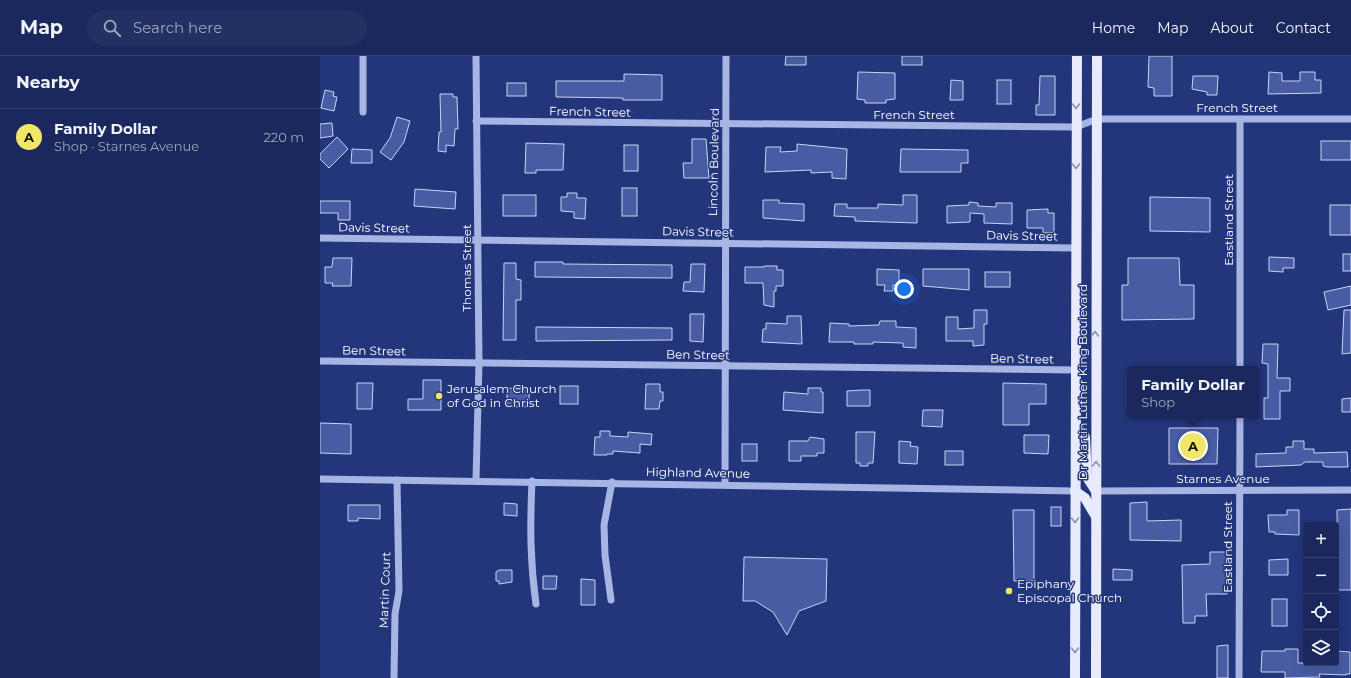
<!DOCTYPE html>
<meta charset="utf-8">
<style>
:root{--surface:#1a285d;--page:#233063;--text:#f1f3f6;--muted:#9fa6bc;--line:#384472;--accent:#f0e76a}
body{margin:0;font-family:Montserrat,sans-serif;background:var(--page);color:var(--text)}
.controls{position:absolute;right:12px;bottom:12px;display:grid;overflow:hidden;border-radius:4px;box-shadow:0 4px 16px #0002}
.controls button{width:36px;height:36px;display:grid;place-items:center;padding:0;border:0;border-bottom:1px solid var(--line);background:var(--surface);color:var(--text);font:20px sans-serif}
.you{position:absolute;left:584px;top:233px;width:14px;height:14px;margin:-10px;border:3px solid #fff;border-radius:50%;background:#1a73e8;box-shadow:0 0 0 6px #1a73e833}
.badge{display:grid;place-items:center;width:26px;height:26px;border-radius:50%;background:var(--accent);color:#111;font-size:13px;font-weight:700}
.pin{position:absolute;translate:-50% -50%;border:2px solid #fff;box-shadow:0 1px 4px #0006}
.popup{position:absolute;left:807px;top:310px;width:132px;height:52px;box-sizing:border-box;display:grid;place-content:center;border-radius:4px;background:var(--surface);filter:drop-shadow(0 1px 3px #0005);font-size:13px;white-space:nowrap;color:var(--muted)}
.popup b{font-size:15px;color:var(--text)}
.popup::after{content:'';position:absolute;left:50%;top:100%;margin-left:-8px;border:8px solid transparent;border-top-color:var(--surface)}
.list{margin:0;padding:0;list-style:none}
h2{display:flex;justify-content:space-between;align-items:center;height:52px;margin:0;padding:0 16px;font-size:17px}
h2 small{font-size:13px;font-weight:400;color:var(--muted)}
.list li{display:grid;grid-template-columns:26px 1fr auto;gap:12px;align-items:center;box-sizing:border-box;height:56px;padding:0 16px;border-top:1px solid var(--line)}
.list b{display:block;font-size:15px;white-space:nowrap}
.list p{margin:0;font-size:13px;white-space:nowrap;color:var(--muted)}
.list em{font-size:13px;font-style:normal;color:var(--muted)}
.icon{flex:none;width:22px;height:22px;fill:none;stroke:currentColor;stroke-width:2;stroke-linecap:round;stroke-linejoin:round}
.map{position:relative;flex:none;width:1031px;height:622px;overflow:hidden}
header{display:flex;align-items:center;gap:24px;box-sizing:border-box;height:56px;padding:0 20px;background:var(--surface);border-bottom:1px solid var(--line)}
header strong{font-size:19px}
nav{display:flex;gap:22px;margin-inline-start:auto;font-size:14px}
.search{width:280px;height:36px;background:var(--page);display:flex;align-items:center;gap:10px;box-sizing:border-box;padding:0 14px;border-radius:22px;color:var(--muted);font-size:15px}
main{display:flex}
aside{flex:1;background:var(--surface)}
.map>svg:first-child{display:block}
.building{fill:#475ca3;stroke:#cad3f4}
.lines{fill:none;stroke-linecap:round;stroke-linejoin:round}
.minor{stroke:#a7b5e5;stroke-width:7}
.major{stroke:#e7ebfd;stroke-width:10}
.oneway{stroke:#8590bc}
.poi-dot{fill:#f0e76a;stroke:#23367c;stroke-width:1.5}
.labels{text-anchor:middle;stroke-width:3;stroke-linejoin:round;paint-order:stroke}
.street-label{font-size:12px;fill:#fff;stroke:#23367c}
.poi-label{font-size:12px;fill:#fff;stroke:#23367c;text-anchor:start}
</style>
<header>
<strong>Map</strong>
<div class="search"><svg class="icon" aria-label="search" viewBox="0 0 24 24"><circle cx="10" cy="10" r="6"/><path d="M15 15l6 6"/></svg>Search here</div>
<nav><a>Home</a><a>Map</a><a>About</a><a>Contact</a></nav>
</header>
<main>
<aside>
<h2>Nearby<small></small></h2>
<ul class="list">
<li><span class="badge">A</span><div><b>Family Dollar</b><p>Shop · Starnes Avenue</p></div><em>220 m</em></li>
</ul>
</aside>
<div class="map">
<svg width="1031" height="622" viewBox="0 0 1031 622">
<rect width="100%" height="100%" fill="#23367c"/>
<g class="building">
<path d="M466,0H486V9H465Z"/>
<rect x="582" y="0" width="20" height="9"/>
<path d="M829,0H852V40H834V32L828,31Z"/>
<path d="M538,16L575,17V43L566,44V47H545V44L537,43Z"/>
<path d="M949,16L962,17V25H980V16H995V24H1001V37L948,38Z"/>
<path d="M304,18L342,19V44H303V42L236,41V25H304Z"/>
<path d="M720,20H735V59H716V49H719Z"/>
<path d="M873,20H898L897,39H887V36L872,33Z"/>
<path d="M631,24L643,25V44H630Z"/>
<rect x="677" y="24" width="14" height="24"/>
<rect x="187" y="27" width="19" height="13"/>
<path d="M5,34L14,36L13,40L17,41L14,55L1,52Z"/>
<path d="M120,38H133V41H137L138,73H135L134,90L126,89V96L118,95L119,76H121Z"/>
<path d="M77,61L90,65L84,86L71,104L60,96L70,82Z"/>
<path d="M12,67L13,80L0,82V68Z"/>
<path d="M17,81L28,93L9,112L0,103V98Z"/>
<path d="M372,83H386L389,122H364L363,107H372Z"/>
<rect x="1001" y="85" width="30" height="19"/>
<path d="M206,87L244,88L243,114H216V117H205Z"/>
<path d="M477,88L527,93L526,123L512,122V116L491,117V114L445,116L446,91H461L460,96L477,95Z"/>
<rect x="304" y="89" width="14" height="26"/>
<path d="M32,93L52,94V107H31Z"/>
<path d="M581,93L648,94V107H641V116H580Z"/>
<rect x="302" y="132" width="15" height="28"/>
<path d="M95,133L136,136L135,153L94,150Z"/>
<path d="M247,137H257V142H266L265,163L254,162V156L241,155V141H247Z"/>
<rect x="183" y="139" width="33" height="21"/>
<path d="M583,139H597V167L535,165V161L514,160L515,148H527V152H558V148L583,149Z"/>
<path d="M830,141L890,142V176L830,175Z"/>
<path d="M443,144H459V147L484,148V165L443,162Z"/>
<path d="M0,145H30V164H18V157H0Z"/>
<path d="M649,146L658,147V150L676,151V147H692V168L664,167V158L650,157V166L627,167V150L649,149Z"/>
<rect x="1010" y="149" width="21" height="30"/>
<path d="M728,153V157H734V177H723V172H707V154Z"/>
<rect x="1023" y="198" width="8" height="17"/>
<path d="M949,201L974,202V212H963V216L949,215Z"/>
<path d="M13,202H32L31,230H12L13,227H5V211H12Z"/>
<path d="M808,202H859L860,229H874V263L802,264V229H808Z"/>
<path d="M215,206H243V208L352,209V222L215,221Z"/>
<path d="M184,207H196V223L201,224V244H196V284H183Z"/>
<path d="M371,208H385L384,236L363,235L364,226H370Z"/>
<path d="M444,210H457V214H463V230H456V235H454V251L444,249L443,227H425V211H444Z"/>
<path d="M557,213L579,214V229H573V235H564L565,229H557Z"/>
<path d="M603,213H649V234L603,230Z"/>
<rect x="665" y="216" width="25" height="15"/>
<path d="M1031,230V249L1008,254L1004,236Z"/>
<path d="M654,254H667V268H664V289L653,290V285H626V261H638V273L654,272Z"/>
<path d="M1024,254H1031V297L1022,298Z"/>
<path d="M370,258H384L383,286L370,285Z"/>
<path d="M467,260H481L482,288L442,286L443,273H446V267L467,268Z"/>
<path d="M560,265H576V271L596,272V292L583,291V287L553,286V288H534V286H509L510,267L529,268V270L559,269Z"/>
<path d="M216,271L352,272V284L216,285Z"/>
<path d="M943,288H958L957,322H970V335H960V363H944V342H948V308L942,307Z"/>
<path d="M103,324H121V354H88V343H103Z"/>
<path d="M37,327H53L52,353H37Z"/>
<path d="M683,327L726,328V348H709V369H683Z"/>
<path d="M326,328H340V336H343V345H340L339,353H325Z"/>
<rect x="240" y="330" width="18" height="18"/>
<path d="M187,332L209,333V351H187Z"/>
<path d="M488,332H501V336H503V357L463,354L464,336L488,338Z"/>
<path d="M542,334H550V350H527V335Z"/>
<path d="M1031,342V356H1022V343Z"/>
<path d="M603,354H623L622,371L602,370Z"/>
<path d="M0,367L31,368V398L0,397Z"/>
<path d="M849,372H898L897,408H849Z"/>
<path d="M280,375H290V380L308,381V376L332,378L331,389L320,388V397L293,395V398H287V399H274L275,381H280Z"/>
<path d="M536,376H555L553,407H548V410H540V407H536Z"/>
<path d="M704,379H729L728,398L704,397Z"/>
<path d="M490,381L504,383V397H497V400H481V405H469V385H488Z"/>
<path d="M579,385L591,386L590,390L598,391L597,408L579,407Z"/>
<path d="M973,385H984V393H994V397L1027,396L1028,411H1007L1003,410V406H985L981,409L936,411V398L966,397V391H973Z"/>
<rect x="422" y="388" width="15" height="17"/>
<rect x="625" y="395" width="18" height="14"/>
<path d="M827,446V465L861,464V485L810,484V447Z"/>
<path d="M184,447L197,448V460L184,459Z"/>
<path d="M28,449H60V463L38,462V465H28Z"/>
<rect x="731" y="451" width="10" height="19"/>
<path d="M1031,453V534H1018L1017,454Z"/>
<path d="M693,454H714V525H694Z"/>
<path d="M967,454H979V479L955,478V476H949L948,459H967Z"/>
<path d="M890,496H906L907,538H886L887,560H875V567H863L862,509L890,508Z"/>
<path d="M424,501L507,503L506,545L479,555L467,579L453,556L435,545H423Z"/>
<path d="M968,503V519H949V504Z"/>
<path d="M793,513L812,514V524H793Z"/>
<path d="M179,514H192V526L179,528V525H176V516Z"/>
<path d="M223,520H237L236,533H223Z"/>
<path d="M261,523L275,524V549H261Z"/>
<rect x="952" y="543" width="15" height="27"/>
<path d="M908,589V622H897V590Z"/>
<path d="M965,593H978V607H1016V595L1030,596V618H1026V619L999,618L1000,621L965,622V616H941L942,595H965Z"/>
</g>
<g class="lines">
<g class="minor">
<path d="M156,0L159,307L156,424"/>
<path d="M43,56V0"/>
<path d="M156,65L756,71L777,63H1031"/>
<path d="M0,182L755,192"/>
<path d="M0,305L755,314"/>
<path d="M920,313V63"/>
<path d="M0,423L755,435"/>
<path d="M212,425C210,469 210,505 216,548"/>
<path d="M405,428L406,0"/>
<path d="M776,435L1031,434"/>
<path d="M291,544L285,499L284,469L292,426"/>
<path d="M74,622L75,558L79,535L77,424"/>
<path d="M919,622L920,359"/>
</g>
<g class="major">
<path d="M756,369L765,381L767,421L776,435"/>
<path d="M755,435L765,442L775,459"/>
<path d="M755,622L757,0"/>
<path d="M776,622L777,0"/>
</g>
</g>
<defs><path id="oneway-chevron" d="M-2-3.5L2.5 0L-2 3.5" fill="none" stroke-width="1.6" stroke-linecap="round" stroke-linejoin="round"/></defs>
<g class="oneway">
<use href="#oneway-chevron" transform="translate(756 50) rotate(90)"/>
<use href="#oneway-chevron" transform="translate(756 110) rotate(90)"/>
<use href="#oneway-chevron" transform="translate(775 278) rotate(-90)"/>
<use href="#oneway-chevron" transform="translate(776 408) rotate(-90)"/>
<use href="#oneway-chevron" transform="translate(755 464) rotate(90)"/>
<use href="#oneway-chevron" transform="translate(755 594) rotate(90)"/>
</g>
<g class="poi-dot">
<circle cx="119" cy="340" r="4"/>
<circle cx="689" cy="535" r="4"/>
</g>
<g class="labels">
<g class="street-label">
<text x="917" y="56">French Street</text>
<text transform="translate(270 56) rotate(1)" y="4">French Street</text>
<text x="594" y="63">French Street</text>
<text transform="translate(394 106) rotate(-89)" y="4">Lincoln Boulevard</text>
<text transform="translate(909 164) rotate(-90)" y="4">Eastland Street</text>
<text transform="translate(54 172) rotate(1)" y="4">Davis Street</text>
<text transform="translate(378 176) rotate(1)" y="4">Davis Street</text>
<text transform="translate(702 180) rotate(1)" y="4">Davis Street</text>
<text transform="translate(147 212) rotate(-90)" y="4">Thomas Street</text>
<text transform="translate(54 295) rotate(1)" y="4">Ben Street</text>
<text transform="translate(378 299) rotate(1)" y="4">Ben Street</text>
<text transform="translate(702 303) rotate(1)" y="4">Ben Street</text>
<text transform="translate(763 326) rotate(-90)" y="4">Dr Martin Luther King Boulevard</text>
<text transform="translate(378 417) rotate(1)" y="4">Highland Avenue</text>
<text x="903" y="427">Starnes Avenue</text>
<text transform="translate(908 491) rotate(-90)" y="4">Eastland Street</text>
<text transform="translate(65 534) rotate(-88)" y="4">Martin Court</text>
</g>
<g class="poi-label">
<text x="127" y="337">Jerusalem Church<tspan x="127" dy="14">of God in Christ</tspan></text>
<text x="697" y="532">Epiphany<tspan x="697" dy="14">Episcopal Church</tspan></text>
</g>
</g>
</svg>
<div class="controls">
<button>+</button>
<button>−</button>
<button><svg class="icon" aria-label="locate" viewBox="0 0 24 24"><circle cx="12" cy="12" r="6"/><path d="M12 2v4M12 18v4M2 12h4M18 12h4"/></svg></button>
<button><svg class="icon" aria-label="layers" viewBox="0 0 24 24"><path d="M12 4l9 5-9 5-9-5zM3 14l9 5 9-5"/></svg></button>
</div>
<div class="you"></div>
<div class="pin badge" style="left:873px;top:390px">A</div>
<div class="popup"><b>Family Dollar</b>Shop</div>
</div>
</main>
